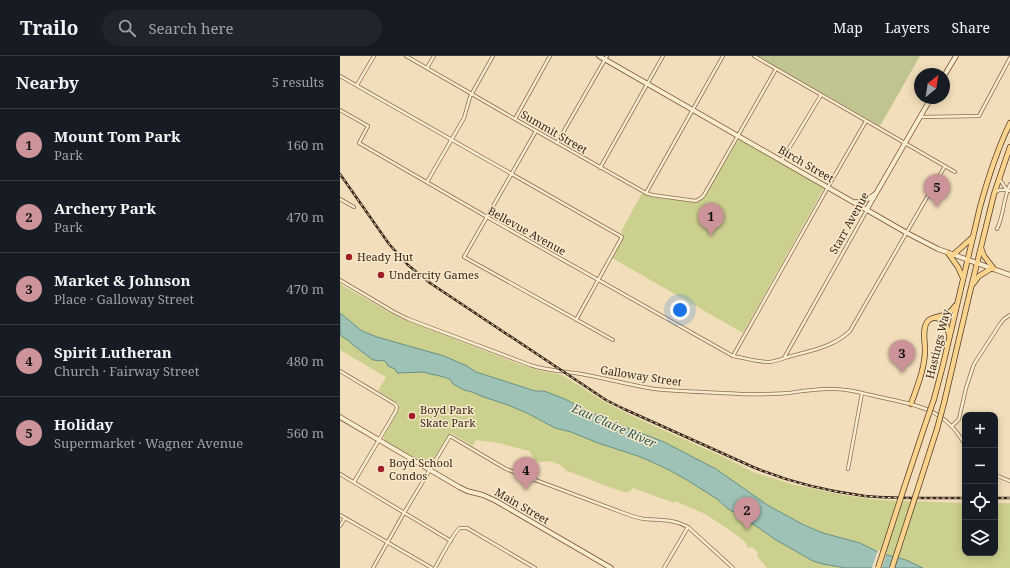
<!DOCTYPE html>
<meta charset="utf-8">
<style>
:root{--surface:#171b24;--page:#20242c;--text:#f1f3f6;--muted:#9ea1a6;--line:#363941;--accent:#cc9398}
body{margin:0;font-family:"Noto Serif",serif;background:var(--page);color:var(--text)}
.controls{position:absolute;right:12px;bottom:12px;display:grid;overflow:hidden;border-radius:8px;box-shadow:0 2px 10px #0003}
.controls button{width:36px;height:36px;display:grid;place-items:center;padding:0;border:0;border-bottom:1px solid var(--line);background:var(--surface);color:var(--text);font:20px sans-serif}
.compass{position:absolute;left:574px;top:12px;width:36px;height:36px;border-radius:50%;background:var(--surface);box-shadow:0 2px 10px #0003;rotate:30deg}
.you{position:absolute;left:340px;top:254px;width:14px;height:14px;margin:-10px;border:3px solid #fff;border-radius:50%;background:#1a73e8;box-shadow:0 0 0 6px #1a73e833}
.badge{display:grid;place-items:center;width:26px;height:26px;border-radius:50%;background:var(--accent);color:#111;font-size:13px;font-weight:700}
.pin{position:absolute;translate:-50% -33px;filter:drop-shadow(0 1px 2px #0008)}
.pin::after{content:'';position:absolute;top:21px;width:14px;height:12px;background:inherit;clip-path:polygon(0 0,100% 0,50% 100%)}
.list{margin:0;padding:0;list-style:none}
h2{display:flex;justify-content:space-between;align-items:center;height:52px;margin:0;padding:0 16px;font-size:17px}
h2 small{font-size:13px;font-weight:400;color:var(--muted)}
.list li{display:grid;grid-template-columns:26px 1fr auto;gap:12px;align-items:center;box-sizing:border-box;height:72px;padding:0 16px;border-top:1px solid var(--line)}
.list b{display:block;font-size:15px;white-space:nowrap}
.list p{margin:0;font-size:13px;white-space:nowrap;color:var(--muted)}
.list em{font-size:13px;font-style:normal;color:var(--muted)}
.icon{flex:none;width:22px;height:22px;fill:none;stroke:currentColor;stroke-width:2;stroke-linecap:round;stroke-linejoin:round}
.map{position:relative;flex:none;width:670px;height:512px;overflow:hidden}
header{display:flex;align-items:center;gap:24px;box-sizing:border-box;height:56px;padding:0 20px;background:var(--surface);border-bottom:1px solid var(--line)}
header strong{font-size:19px}
nav{display:flex;gap:22px;margin-inline-start:auto;font-size:14px}
.search{width:280px;height:36px;background:var(--page);display:flex;align-items:center;gap:10px;box-sizing:border-box;padding:0 14px;border-radius:22px;color:var(--muted);font-size:15px}
main{display:flex}
aside{flex:1;background:var(--surface)}
.map>svg:first-child{display:block}
.green{fill:#ccd08e}
.cemetery{fill:#c0c48e}
.water{fill:#9fc2b6;stroke:#669083}
.pier{fill:#f2deba}
.lines{fill:none;stroke-linecap:round;stroke-linejoin:round}
.street-casing{stroke:#8a6e53;stroke-width:4}
.secondary-casing{stroke:#6c4e37;stroke-width:5.5}
.primary-casing{stroke:#573c28;stroke-width:6}
.street{stroke:#fcecce;stroke-width:2.5}
.secondary{stroke:#fcecce;stroke-width:4}
.primary{stroke:#fad38d;stroke-width:4.5}
.rail-casing{stroke:#38271a;stroke-width:2.5}
.rail{stroke:#f9e9cb;stroke-width:1;stroke-dasharray:3;stroke-linecap:butt}
.primary-bridge-casing{stroke:#573c28;stroke-width:6;stroke-linecap:butt}
.primary-bridge{stroke:#fad38d;stroke-width:4.5}
.poi-dot{fill:#9f1e25;stroke:#f9e9cb;stroke-width:1.5}
.labels{text-anchor:middle;stroke-width:3;stroke-linejoin:round;paint-order:stroke}
.street-label{font-size:11px;fill:#38271a;stroke:#f9e9cb}
.poi-label{font-size:11px;fill:#38271a;stroke:#f9e9cb;text-anchor:start}
.water-label{font-size:12px;font-style:italic;fill:#275953;stroke:#f9e9cb}
</style>
<header>
<strong>Trailo</strong>
<div class="search"><svg class="icon" aria-label="search" viewBox="0 0 24 24"><circle cx="10" cy="10" r="6"/><path d="M15 15l6 6"/></svg>Search here</div>
<nav><a>Map</a><a>Layers</a><a>Share</a></nav>
</header>
<main>
<aside>
<h2>Nearby<small>5 results</small></h2>
<ul class="list">
<li><span class="badge">1</span><div><b>Mount Tom Park</b><p>Park</p></div><em>160 m</em></li>
<li><span class="badge">2</span><div><b>Archery Park</b><p>Park</p></div><em>470 m</em></li>
<li><span class="badge">3</span><div><b>Market &amp; Johnson</b><p>Place · Galloway Street</p></div><em>470 m</em></li>
<li><span class="badge">4</span><div><b>Spirit Lutheran</b><p>Church · Fairway Street</p></div><em>480 m</em></li>
<li><span class="badge">5</span><div><b>Holiday</b><p>Supermarket · Wagner Avenue</p></div><em>560 m</em></li>
</ul>
</aside>
<div class="map">
<svg width="670" height="512" viewBox="0 0 670 512">
<rect width="100%" height="100%" fill="#f2deba"/>
<g class="green">
<path d="M399,83L484,132L403,277L272,202L283,182V179L281,176L302,137L313,141L357,146L360,145L365,141L387,102Z"/>
<path d="M0,228L49,256L65,264L179,308L198,314L222,319L265,346L292,360L388,403L413,416L451,428L503,439L539,444L625,447V497H655V447H670V512H583L566,504L540,497L520,487L483,477L446,460L429,450L376,413L324,386L272,366L242,352L224,343L204,335H195L158,323L136,316L127,310L104,300L37,281L22,275L0,257Z"/>
<path d="M0,279L9,285L12,288L33,304L45,305L55,313L57,317L84,316L90,318L97,319L107,322L111,324L113,328L124,334L132,336L141,340L168,349L187,357L215,372L231,376L241,380L298,400L331,415L347,424L377,443L387,452L419,472L436,484L473,505L483,508L505,512H427L417,500L418,496L412,491L408,492L406,487L394,477L365,458L335,445L334,447L293,432L289,436H284L263,429L247,422L227,415L220,409L210,405L202,406L195,405L189,395L159,387L136,384L133,390L111,377L106,383L91,407L90,409H87L44,384V380L59,354V349L58,347L38,335L46,321L0,294Z"/>
</g>
<path class="cemetery" d="M418,0H580L540,70Z"/>
<path class="water" d="M0,257L22,275L37,281L104,300L127,310L136,316L158,323L195,335H204L225,343L242,352L272,366L324,386L376,413L429,450L464,469L483,477L520,487L540,497L566,504L583,512H506L483,508L473,505L436,484L419,472L387,452L377,443L347,424L331,415L310,405L298,400L258,387L231,376L215,372L187,357L168,349L141,340L132,336L124,334L113,328L111,324L107,322L96,319L90,318L84,316L57,317L55,313L48,310L45,305L33,304L12,288L9,285L0,279Z"/>
<path class="pier" d="M538,494L547,496L542,512H532Z"/>
<g class="lines">
<defs>
<g id="street">
<path d="M66,0L175,63L306,137L312,139L356,145L361,142L364,139L436,13"/>
<path d="M414,0L615,116"/>
<path d="M87,12L94,0"/>
<path d="M0,20L282,181L236,264"/>
<path d="M17,29L34,0"/>
<path d="M0,54L28,70L19,87L147,161L393,300C405,302 417,306 430,306C437,305 444,302 451,300C471,295 495,290 510,275L605,110"/>
<path d="M581,61L639,60L670,2"/>
<path d="M175,63L210,0"/>
<path d="M196,75L124,201L273,284"/>
<path d="M217,87L267,0"/>
<path d="M442,104L481,39"/>
<path d="M260,112L323,0"/>
<path d="M660,124L667,134L670,135"/>
<path d="M87,126L124,62L130,41L153,0"/>
<path d="M656,136L659,134H667"/>
<path d="M306,137L383,0"/>
<path d="M0,143L14,151"/>
<path d="M657,173C664,159 663,143 670,128"/>
<path d="M0,224L54,256L68,263L190,309C205,314 220,315 235,317C262,321 288,329 315,333C343,336 372,336 400,338C416,339 433,338 449,337C462,335 474,333 488,333C505,332 522,337 539,341C576,349 605,352 625,389"/>
<path d="M393,300L488,131L526,65"/>
<path d="M444,302L527,154"/>
<path d="M0,315L55,348L57,351L56,355L14,426"/>
<path d="M612,370L619,363L626,332L634,308L660,268L664,263L670,259"/>
<path d="M508,413L522,337"/>
<path d="M0,418L111,485"/>
<path d="M655,419L670,425"/>
<path d="M0,459L92,512"/>
<path d="M0,470L5,462"/>
<path d="M33,512L64,457L110,380L166,413L289,459C294,461 299,462 304,463C320,464 334,463 348,471L393,512"/>
<path d="M95,512C99,505 115,474 120,472C122,472 125,472 127,472L195,512"/>
<path d="M324,512L348,471"/>
</g>
<g id="secondary">
<path d="M259,0L567,177L598,193L670,219"/>
<path d="M604,20L616,0"/>
<path d="M516,146C523,147 529,143 535,138"/>
<path d="M527,153L591,42"/>
<path d="M0,361L39,384L119,431L127,435L143,439L156,445L271,512"/>
</g>
<g id="primary">
<path d="M641,192L644,200L654,213"/>
<path d="M608,197L618,211L623,222"/>
<path d="M613,199L633,181"/>
<path d="M633,228L639,220L652,212"/>
<path d="M596,262C605,263 607,271 609,278"/>
<path d="M594,343L603,309L640,151C648,122 657,94 670,67"/>
<path d="M604,347L629,240L654,138L670,91"/>
<path d="M571,348C577,331 585,312 585,294C585,285 582,274 587,266C592,258 607,264 615,250"/>
<path d="M579,429L597,373"/>
<path d="M564,432L586,366"/>
</g>
</defs>
<use href="#street" class="street-casing"/>
<use href="#secondary" class="secondary-casing"/>
<use href="#primary" class="primary-casing"/>
<use href="#street" class="street"/>
<use href="#secondary" class="secondary"/>
<use href="#primary" class="primary"/>
<defs>
<g id="rail">
<path d="M0,118L49,188L68,209L90,227L266,344L284,353L413,411C449,426 486,435 525,440C558,443 592,442 625,442"/>
<path d="M655,442H670"/>
</g>
</defs>
<use href="#rail" class="rail-casing"/>
<use href="#rail" class="rail"/>
<defs>
<g id="primary-bridge">
<path d="M586,366L594,343"/>
<path d="M597,373L604,347"/>
<path d="M538,512L564,432"/>
<path d="M552,512L579,429"/>
</g>
</defs>
<use href="#primary-bridge" class="primary-bridge-casing"/>
<use href="#primary-bridge" class="primary-bridge"/>
</g>
<g class="poi-dot">
<circle cx="9" cy="201" r="4"/>
<circle cx="41" cy="219" r="4"/>
<circle cx="72" cy="360" r="4"/>
<circle cx="41" cy="413" r="4"/>
</g>
<g class="labels">
<g class="street-label">
<text transform="translate(214 76) rotate(30)" y="4">Summit Street</text>
<text transform="translate(466 108) rotate(30)" y="4">Birch Street</text>
<text transform="translate(509 167) rotate(-61)" y="4">Starr Avenue</text>
<text transform="translate(187 175) rotate(29)" y="4">Bellevue Avenue</text>
<text transform="translate(598 288) rotate(-76)" y="4">Hastings Way</text>
<text transform="translate(301 320) rotate(9)" y="4">Galloway Street</text>
<text transform="translate(182 450) rotate(30)" y="4">Main Street</text>
</g>
<g class="poi-label">
<text x="17" y="205">Heady Hut</text>
<text x="49" y="223">Undercity Games</text>
<text x="80" y="358">Boyd Park<tspan x="80" dy="13">Skate Park</tspan></text>
<text x="49" y="411">Boyd School<tspan x="49" dy="13">Condos</tspan></text>
</g>
<g class="water-label">
<text transform="translate(274 370) rotate(24)" y="4">Eau Claire River</text>
</g>
</g>
</svg>
<div class="controls">
<button>+</button>
<button>−</button>
<button><svg class="icon" aria-label="locate" viewBox="0 0 24 24"><circle cx="12" cy="12" r="6"/><path d="M12 2v4M12 18v4M2 12h4M18 12h4"/></svg></button>
<button><svg class="icon" aria-label="layers" viewBox="0 0 24 24"><path d="M12 4l9 5-9 5-9-5zM3 14l9 5 9-5"/></svg></button>
</div>
<svg class="compass" viewBox="-18 -18 36 36"><path d="M0-13l5 13h-10z" fill="#e53935"/><path d="M0 13l5-13h-10z" fill="#9ea1a6"/></svg>
<div class="you"></div>
<div class="pin badge" style="left:371px;top:180px">1</div>
<div class="pin badge" style="left:407px;top:474px">2</div>
<div class="pin badge" style="left:562px;top:317px">3</div>
<div class="pin badge" style="left:186px;top:434px">4</div>
<div class="pin badge" style="left:597px;top:151px">5</div>
</div>
</main>
